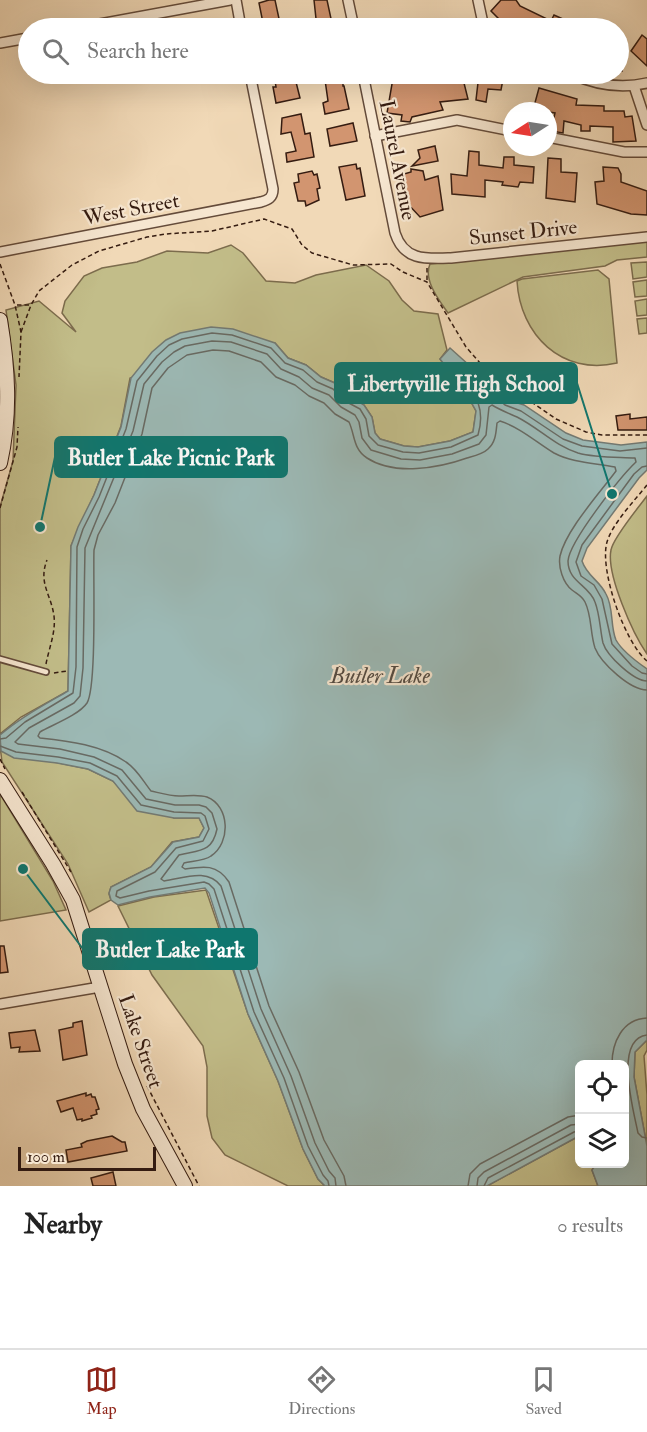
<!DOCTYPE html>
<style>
:root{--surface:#fff;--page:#f2f2f2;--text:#222;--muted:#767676;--line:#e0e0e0;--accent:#8f2418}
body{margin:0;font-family:"IM FELL Double Pica",serif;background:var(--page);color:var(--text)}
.controls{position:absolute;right:18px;bottom:18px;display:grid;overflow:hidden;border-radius:9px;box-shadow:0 6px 24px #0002}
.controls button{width:54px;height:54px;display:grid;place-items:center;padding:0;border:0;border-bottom:2px solid var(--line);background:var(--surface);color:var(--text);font:30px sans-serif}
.compass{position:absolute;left:503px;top:102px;width:54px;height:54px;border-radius:50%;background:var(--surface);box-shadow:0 6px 24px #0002;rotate:258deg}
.scale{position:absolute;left:18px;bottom:15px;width:138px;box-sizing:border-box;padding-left:6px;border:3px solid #351c11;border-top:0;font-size:16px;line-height:21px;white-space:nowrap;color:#351c11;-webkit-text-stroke:4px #f6e6d0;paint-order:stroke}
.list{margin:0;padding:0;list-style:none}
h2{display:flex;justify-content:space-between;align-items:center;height:78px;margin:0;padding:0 24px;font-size:26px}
h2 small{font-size:20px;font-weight:400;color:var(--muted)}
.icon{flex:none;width:33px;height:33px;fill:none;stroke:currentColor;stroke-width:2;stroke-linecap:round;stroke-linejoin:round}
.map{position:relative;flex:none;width:647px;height:1186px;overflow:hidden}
.search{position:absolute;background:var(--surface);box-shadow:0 6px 24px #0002;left:18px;right:18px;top:18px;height:66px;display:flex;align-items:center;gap:15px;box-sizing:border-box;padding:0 21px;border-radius:33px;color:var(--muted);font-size:22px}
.sheet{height:162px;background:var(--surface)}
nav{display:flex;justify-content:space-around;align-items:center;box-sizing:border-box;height:84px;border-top:2px solid var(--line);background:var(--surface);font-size:16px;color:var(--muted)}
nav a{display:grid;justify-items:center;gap:3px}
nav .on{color:var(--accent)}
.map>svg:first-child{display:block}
.green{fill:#c2bd89;stroke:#7c6c4d;stroke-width:1.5}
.water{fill:#9cb9b5;stroke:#737a73;stroke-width:1.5}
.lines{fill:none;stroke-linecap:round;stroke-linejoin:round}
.shore{stroke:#686a63;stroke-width:1.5}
.building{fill:#d29570;stroke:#351c11;stroke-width:1.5}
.lane-casing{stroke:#644b3a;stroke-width:8}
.street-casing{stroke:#644b3a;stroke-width:12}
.secondary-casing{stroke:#351c11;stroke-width:16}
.path{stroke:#351c11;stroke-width:1.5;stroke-dasharray:4.5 3;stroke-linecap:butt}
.lane{stroke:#f6e6d0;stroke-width:4.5}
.street{stroke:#f6e6d0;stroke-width:9}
.secondary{stroke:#f6e6d0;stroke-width:14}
.labels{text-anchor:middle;stroke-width:4.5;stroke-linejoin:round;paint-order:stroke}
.street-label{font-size:21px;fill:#351c11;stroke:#f6e6d0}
.water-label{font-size:22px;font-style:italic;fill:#544b42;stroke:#f6e6d0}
.leader{fill:none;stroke:#0f766e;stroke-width:2}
.callout-dot{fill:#0f766e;stroke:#f6e6d0;stroke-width:2}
.callout{fill:#0f766e;stroke:#0f766e;stroke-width:2}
.callout-label{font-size:22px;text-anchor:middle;font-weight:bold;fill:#fff}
</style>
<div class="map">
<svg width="647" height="1186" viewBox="0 0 647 1186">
<rect width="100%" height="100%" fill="#f1d9b7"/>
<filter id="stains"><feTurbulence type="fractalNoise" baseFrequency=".00333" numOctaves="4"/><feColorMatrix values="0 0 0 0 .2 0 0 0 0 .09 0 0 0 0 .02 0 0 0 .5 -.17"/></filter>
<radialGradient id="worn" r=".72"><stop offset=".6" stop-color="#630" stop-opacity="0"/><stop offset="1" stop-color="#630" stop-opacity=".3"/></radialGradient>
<g class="green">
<path d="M647,241V257L617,260L605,266L523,277L448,313C439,300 423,280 430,264Z"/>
<path d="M231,245L243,253L266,281L295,283L316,275L366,265L389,281L402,300L414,311L438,314L447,350L440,359L466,393L476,411L473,432L450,441L418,447L404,446L380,439L375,433L372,417L364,405L349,396L337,384L321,377L306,365L288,358L275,343L130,378L121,426L94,495L71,546L68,691L21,717L0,734V507L13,461L16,385L6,310L39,301L76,332L62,313L65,301L84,276L102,268L137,262L167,251L208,253Z"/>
<path d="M647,262V277L633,279L631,263Z"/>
<path d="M598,270L609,279L617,363C562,376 520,335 517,281L522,279Z"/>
<path d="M647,280V296L635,297L633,282Z"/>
<path d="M647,299V315L637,316L635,301Z"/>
<path d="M647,318V333L639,334L637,319Z"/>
<path d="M647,496V654C633,634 606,574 611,550C613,538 638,508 647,496Z"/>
<path d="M0,746L1,751L88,769L113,781L123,791L174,818H199L204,828L199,837L172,842L151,867L111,887L109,894L111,900L89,912L68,864L2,762Z"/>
<path d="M0,794L53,881L66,910L0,921Z"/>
<path d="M206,890L248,1014L278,1081L303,1149L318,1179L325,1186H288L225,1155L212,1138L207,1116V1067L203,1046L152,975L118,906L154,897Z"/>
<path d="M647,1040V1050L644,1056L647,1095V1146L634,1077L635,1052Z"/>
<path d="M579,1136L580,1164H596L592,1170L598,1186H487Z"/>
</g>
<path class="water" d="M211,327L233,329L275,343L288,358L306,365L321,377L337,384L349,396L364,405L372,417L375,433L380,439L404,446L418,447L450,441L473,432L476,411L466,393L440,359L450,348L508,400L524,405L566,433L583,440L621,445L647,442V470L639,478L587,548L582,561C587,576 599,580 606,594C614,608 610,626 616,640C622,651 637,662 647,669V1040L635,1052L634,1077L647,1146V1186H598L592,1170L596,1164H624V1064H580L579,1136L487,1186H325L318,1179L303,1149L278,1081L248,1014L209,893L205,888L150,897L118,905L111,900L109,893L111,887L151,867L173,842L199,837L204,828L199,818H174L137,811L113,781L88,769L57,763L14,758L1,751L0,735C21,717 44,705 68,691L71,546L78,527L94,495L121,427L131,378L152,352L166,340L180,333Z"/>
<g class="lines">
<g class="shore">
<path d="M647,466L642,467L634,474L582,545L576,562L581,576L594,585L602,599L612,644L632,666L642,673L647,674"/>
<path d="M0,739L6,738L25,722L73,693L76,667L77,547L83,529L99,497L126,429L137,381L157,356L169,345L182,339L212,333L232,335L271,348L285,363L303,370L317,382L333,389L345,401L360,409L366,419L369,436L378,445L403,452L419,453L451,447L478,435C487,404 472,392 455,368L457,364L505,405L521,411L563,439L582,446L620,451L647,448"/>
<path d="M0,746L16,752L58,757L90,763L117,776L141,805L174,812L201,813L205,816L209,829L203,841L176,848L155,872L117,891L116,896L120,898L149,891L204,882L209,884L214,889L254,1012L284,1078L308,1146L323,1175L328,1181L329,1186"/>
<path d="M647,1035C613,1039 634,1112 638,1133L642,1137L647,1138"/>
<path d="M612,1064C612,1043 622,1019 647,1018"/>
<path d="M336,1186L335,1178L329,1171L315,1143L291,1076L261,1009L221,886C207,868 185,878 164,881L161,879L179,855C199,850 212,853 217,829L212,813L206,807L199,805H175L146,799L122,770L94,757L60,749L18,744L15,742L29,728L74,703L80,696L83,668L85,548L133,431L144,384L162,362L174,352L185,346L212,341L231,342L267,354L281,369L299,377L312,388L329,395L341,407L355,415L359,422L362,438L371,450L401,459L420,460L452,454L479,444L486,435L489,407L492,405C500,410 508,413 517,417C539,428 555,446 578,453C596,458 617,457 635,458L636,462C621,476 569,542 568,561C568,582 589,585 595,602C600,615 600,630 603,643C607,656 634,681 647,681"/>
<path d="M346,1186L344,1176L324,1140L299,1072L269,1006L229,882C217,864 204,866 185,869L182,867L184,863C193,861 204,861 211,856C231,843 230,806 207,797C198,794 188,796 179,796C170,796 160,793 151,791C143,781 137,769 126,762C102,745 69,741 40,738L38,736L40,732C52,725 79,715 87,703C97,686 93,577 94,550L98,535L115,503L142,434L152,388L168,368L187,355L213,350L229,351L261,362L276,377L295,385L309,396L324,403L335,414L349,422C355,435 353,449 367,458C394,476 439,468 467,458C474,456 483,454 488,449C496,442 496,432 497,423L500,421C521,428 536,442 554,453C573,463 594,463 615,467L616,471C599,494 566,530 560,556C558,567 563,583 572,590C577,594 582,596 585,602C592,616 590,633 595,648C601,663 630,690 647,690"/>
<path d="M468,1186L470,1174L480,1164L568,1117L580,1115"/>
<path d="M477,1186L478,1178L484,1172L571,1125L580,1124"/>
<path d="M484,1186L488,1178L574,1132L580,1131"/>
</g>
</g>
<g class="building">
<path d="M269,0H275L281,28H264L259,3Z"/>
<path d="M314,0H327L333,28H317Z"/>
<path d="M501,0H516L520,6L551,21L554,15L583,28H516L502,22L491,11Z"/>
<path d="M642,35L647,39V66L631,51Z"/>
<path d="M618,43L627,45L622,71L618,70Z"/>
<path d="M274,74H294L300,98L276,103L273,87H276Z"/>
<path d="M319,74H343V86H344L349,109L325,114L323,103L328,101L325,80L321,81Z"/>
<path d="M426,74L462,75L468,99L440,102L443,110L412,117L410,122L401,121L402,115L387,113L393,78L418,81L417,76Z"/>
<path d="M479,74H504L501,90L488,89L486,102L476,100Z"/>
<path d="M539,88L577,99L576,105L604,106V111H624L625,117L632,116L636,141L613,142V127L590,126V131H581V125L564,121L563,133L551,131L555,113L533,110Z"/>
<path d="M301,114L305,134L310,133L314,157L287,162L286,153L296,151L291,132L281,134L282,118Z"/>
<path d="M353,123L357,141L330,146L327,129Z"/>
<path d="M435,146L438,161L412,166L420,158L418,150Z"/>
<path d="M469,151L479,152V165L503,168L504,157H514V165L534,167L533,183L520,182L518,187L502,185L503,182L485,180V197L452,194L451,174L467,176Z"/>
<path d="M548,158L561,159V172L577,173L575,202L546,198Z"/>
<path d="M356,164L357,169L360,168L365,196L346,200L339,167Z"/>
<path d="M603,167L618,168L621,174V182L647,191V215L631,214L597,204L595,182L604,181Z"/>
<path d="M411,169L423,171L425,180L438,176L443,210L420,217L406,202L404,174L411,172Z"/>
<path d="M312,171L314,175L317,174L320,188L317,189L319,200L306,206L305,201H298L294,183L299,182L298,174Z"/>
<path d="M630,414V419L647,417V430H618L616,416Z"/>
<path d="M0,946H4L8,972L0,973Z"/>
<path d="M82,1021L87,1055L63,1060L59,1030L73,1027V1023Z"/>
<path d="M35,1030L40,1051L19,1052L20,1047L11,1048L9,1033Z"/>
<path d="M86,1093V1096L91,1094L92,1097H95L99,1109L96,1110L97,1114L91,1116L92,1118L82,1121V1119L77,1120L73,1108L61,1112L57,1101Z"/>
<path d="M112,1136L122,1142H125L127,1151L68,1162L66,1150L82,1147L81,1144L87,1141Z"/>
<path d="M113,1172L116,1186H93L91,1178Z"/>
</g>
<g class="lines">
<defs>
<path id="lane" d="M0,659L46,672"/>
<g id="street">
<path d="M236,0L241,28"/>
<path d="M348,0L354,28"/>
<path d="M478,0L484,28"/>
<path d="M78,28L230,0"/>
<path d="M0,43L28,38"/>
<path d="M363,74L395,233C404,261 426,259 451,258L647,237"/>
<path d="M572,74C596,85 621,89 647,83"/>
<path d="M634,86L647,125"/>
<path d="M375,136L457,120L512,131"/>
<path d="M548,137L624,152H647"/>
<path d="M0,252L261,202C268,200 273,198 273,189L250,74"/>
<path d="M0,1004L100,987"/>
</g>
<g id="secondary">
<path d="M0,320C8,368 11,414 0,463"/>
<path d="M0,780L53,864L73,900L125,1064L143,1109L185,1186"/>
</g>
</defs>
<use href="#lane" class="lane-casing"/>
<use href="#street" class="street-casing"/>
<use href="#secondary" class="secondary-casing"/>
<g class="path">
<path d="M0,264L15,305L21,332L19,377"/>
<path d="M427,268V281"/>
<path d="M17,305H30"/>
<path d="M21,332L31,305L39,291L72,265L99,251L147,237L165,234L212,231L264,219L292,229L302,245L312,253L353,265L391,264L403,272L427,282L466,347L480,363L517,392L556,419L586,432L602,435H647"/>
<path d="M647,485C635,500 612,524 607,542C599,570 625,643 647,661"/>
<path d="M0,508L17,447L18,427"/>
<path d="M46,664C49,648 56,632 54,616C51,594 38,583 47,560"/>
<path d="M54,673L67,671"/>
<path d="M0,759L5,769"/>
<path d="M22,792L71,872"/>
<path d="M98,938L104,959"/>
<path d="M147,1086L199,1186"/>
</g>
<use href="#lane" class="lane"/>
<use href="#street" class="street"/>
<use href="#secondary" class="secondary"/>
</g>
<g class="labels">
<g class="street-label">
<text transform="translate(398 160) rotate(79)" y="7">Laurel Avenue</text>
<text transform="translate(131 209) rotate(-11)" y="7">West Street</text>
<text transform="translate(523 232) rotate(-6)" y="7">Sunset Drive</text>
<text transform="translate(141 1041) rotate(71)" y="7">Lake Street</text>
</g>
<g class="water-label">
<text x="380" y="683">Butler Lake</text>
</g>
</g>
<path class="leader" d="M612 494L577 383M40 527L55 457M23 869L83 949"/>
<g class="callout-dot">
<circle cx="612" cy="494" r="6"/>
<circle cx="40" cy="527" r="6"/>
<circle cx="23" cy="869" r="6"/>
</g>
<g class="callout">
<rect x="335" y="363" width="242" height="40" rx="6"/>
<rect x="55" y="437" width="232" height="40" rx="6"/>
<rect x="83" y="929" width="174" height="40" rx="6"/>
</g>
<g class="callout-label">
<text x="456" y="391">Libertyville High School</text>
<text x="171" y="465">Butler Lake Picnic Park</text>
<text x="170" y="957">Butler Lake Park</text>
</g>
<rect width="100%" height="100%" filter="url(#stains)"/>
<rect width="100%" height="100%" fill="url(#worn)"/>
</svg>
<div class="controls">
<button><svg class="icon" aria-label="locate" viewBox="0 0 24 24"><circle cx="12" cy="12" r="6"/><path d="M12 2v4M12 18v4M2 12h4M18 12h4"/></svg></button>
<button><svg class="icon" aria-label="layers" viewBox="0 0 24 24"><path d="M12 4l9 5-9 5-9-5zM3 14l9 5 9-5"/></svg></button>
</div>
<svg class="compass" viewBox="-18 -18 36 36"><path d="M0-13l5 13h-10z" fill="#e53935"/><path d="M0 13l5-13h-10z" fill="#767676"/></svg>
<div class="scale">100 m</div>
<div class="search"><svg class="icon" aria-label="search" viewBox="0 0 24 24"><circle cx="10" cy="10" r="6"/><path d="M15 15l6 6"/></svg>Search here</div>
</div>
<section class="sheet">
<h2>Nearby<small>0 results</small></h2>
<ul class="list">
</ul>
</section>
<nav>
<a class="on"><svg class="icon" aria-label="map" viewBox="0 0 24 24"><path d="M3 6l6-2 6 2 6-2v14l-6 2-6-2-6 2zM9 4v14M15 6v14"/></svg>Map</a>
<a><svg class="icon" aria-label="directions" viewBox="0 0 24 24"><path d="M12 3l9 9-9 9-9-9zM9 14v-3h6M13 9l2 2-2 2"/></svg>Directions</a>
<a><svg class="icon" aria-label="saved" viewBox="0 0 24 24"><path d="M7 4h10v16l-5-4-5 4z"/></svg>Saved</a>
</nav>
